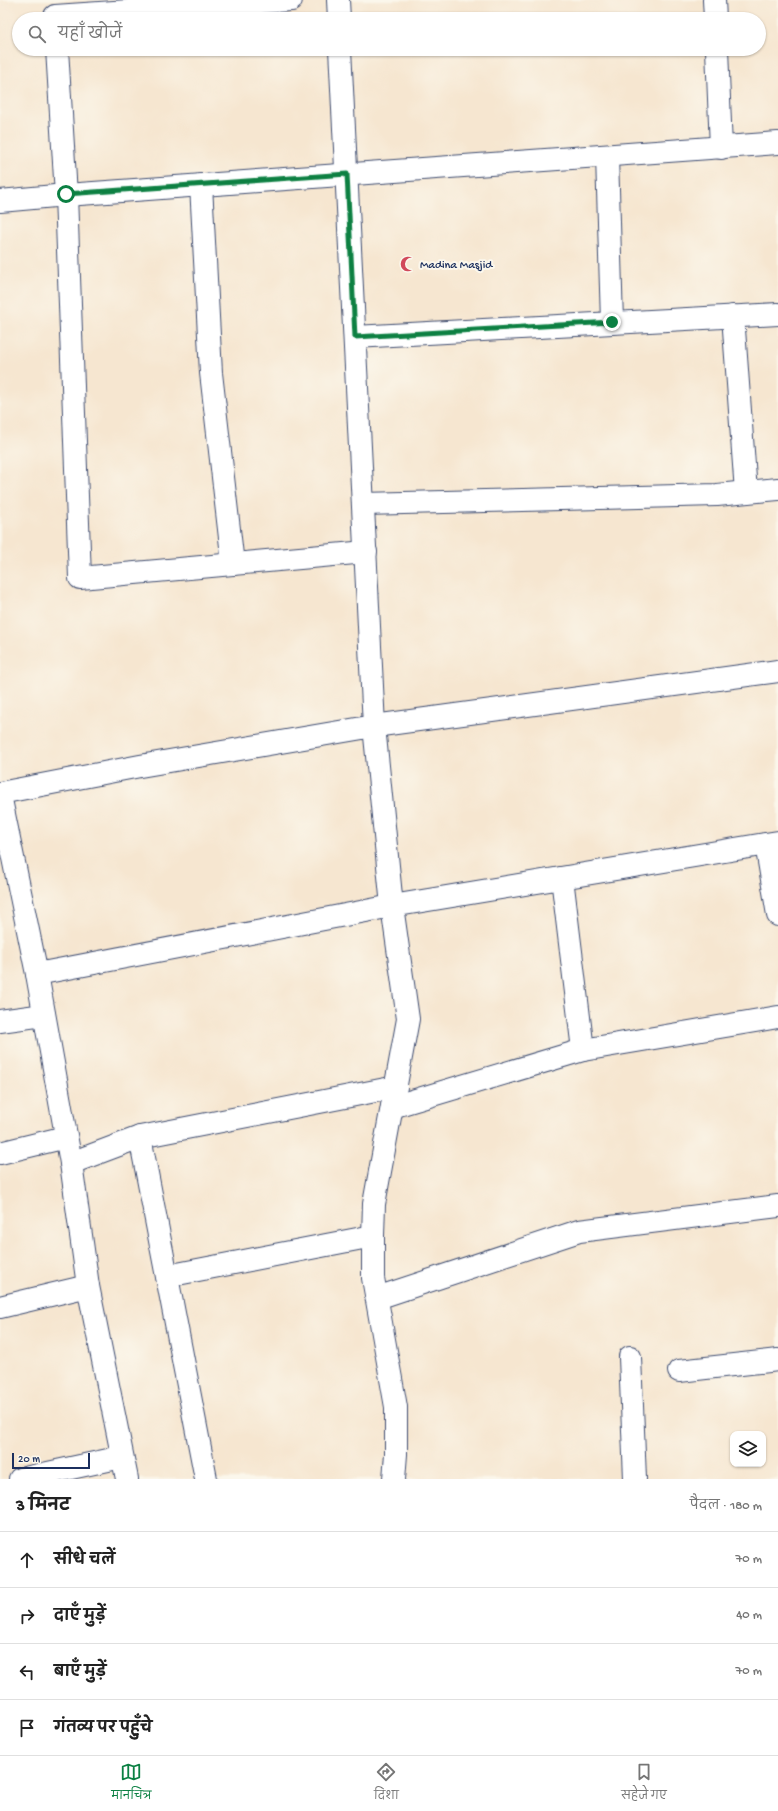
<!DOCTYPE html>
<html lang="hi">
<meta charset="utf-8">
<style>
:root{--surface:#fff;--page:#f6f6f6;--text:#222;--muted:#767676;--line:#e0e0e0;--accent:#0b8043}
body{margin:0;font-family:"Gochi Hand","Playpen Sans Deva",sans-serif;background:var(--page);color:var(--text)}
.controls{position:absolute;right:12px;bottom:12px;display:grid;overflow:hidden;border-radius:8px;box-shadow:0 1px 3px #0004}
.controls button{width:36px;height:36px;display:grid;place-items:center;padding:0;border:0;border-bottom:1px solid var(--line);background:var(--surface);color:var(--text);font:20px sans-serif}
.scale{position:absolute;left:12px;bottom:10px;width:78px;box-sizing:border-box;padding-left:4px;border:2px solid #1b2f5e;border-top:0;font-size:11px;line-height:14px;white-space:nowrap;color:#1b2f5e;-webkit-text-stroke:3px #fbf7ec;paint-order:stroke}
.stop{position:absolute;width:12px;height:12px;margin:-9px;border:3px solid #0b8043;border-radius:50%;background:#fff}
.stop.end{background:#0b8043;border-color:#fff;box-shadow:0 1px 4px #0008}
.list{margin:0;padding:0;list-style:none}
h2{display:flex;justify-content:space-between;align-items:center;height:52px;margin:0;padding:0 16px;font-size:17px}
h2 small{font-size:13px;font-weight:400;color:var(--muted)}
.list li{display:grid;grid-template-columns:26px 1fr auto;gap:12px;align-items:center;box-sizing:border-box;height:56px;padding:0 16px;border-top:1px solid var(--line)}
.list b{display:block;font-size:15px;white-space:nowrap}
.list em{font-size:13px;font-style:normal;color:var(--muted)}
.icon{flex:none;width:22px;height:22px;fill:none;stroke:currentColor;stroke-width:2;stroke-linecap:round;stroke-linejoin:round}
.map{position:relative;flex:none;width:778px;height:1479px;overflow:hidden}
.search{position:absolute;background:var(--surface);box-shadow:0 1px 3px #0004;left:12px;right:12px;top:12px;height:44px;display:flex;align-items:center;gap:10px;box-sizing:border-box;padding:0 14px;border-radius:22px;color:var(--muted);font-size:15px}
.sheet{height:276px;background:var(--surface)}
nav{display:flex;justify-content:space-around;align-items:center;box-sizing:border-box;height:56px;border-top:1px solid var(--line);background:var(--surface);font-size:11px;color:var(--muted)}
nav a{display:grid;justify-items:center;gap:2px}
nav .on{color:var(--accent)}
.map>svg:first-child{display:block}
.lines{fill:none;stroke-linecap:round;stroke-linejoin:round}
.street-casing{stroke:#3c4a6f;stroke-width:24}
.street{stroke:#fff;stroke-width:22}
.route{stroke:#0b8043;stroke-width:5}
.labels{text-anchor:middle;stroke-width:4;stroke-linejoin:round;paint-order:stroke}
.poi-label{font-size:12px;fill:#1b2f5e;stroke:#fbf7ec;text-anchor:start}
</style>
<div class="map">
<svg width="778" height="1479" viewBox="0 0 778 1479">
<rect width="100%" height="100%" fill="#fbf7ec"/>
<filter id="ink" filterUnits="userSpaceOnUse"><feTurbulence type="fractalNoise" baseFrequency=".025" numOctaves="2"/><feDisplacementMap in="SourceGraphic" scale="8" xChannelSelector="R" yChannelSelector="G"/><feConvolveMatrix kernelMatrix="1 2 1 2 8 2 1 2 1" color-interpolation-filters="sRGB"/></filter>
<filter id="wash" filterUnits="userSpaceOnUse"><feTurbulence type="fractalNoise" baseFrequency=".012" numOctaves="4" result="noise"/><feDisplacementMap in="SourceGraphic" scale="16" xChannelSelector="R" yChannelSelector="G"/><feGaussianBlur stdDeviation="0.9" result="paint"/><feColorMatrix in="noise" values="0 0 0 0 0 0 0 0 0 0 0 0 0 0 0 0 0 1.4 0 .05"/><feComposite in="paint" operator="in"/></filter>
<g filter="url(#wash)">
<rect width="100%" height="100%" fill="#f6e6d0"/>
</g>
<g filter="url(#ink)">
<g class="lines">
<defs>
<g id="street">
<path d="M338,0L339,19"/>
<path d="M714,0L715,19"/>
<path d="M55,19V16L291,0"/>
<path d="M57,49L66,195L80,578L366,552"/>
<path d="M340,49L374,726L392,906L408,1019L374,1204L373,1236V1278L396,1407V1454L394,1479"/>
<path d="M717,49L721,148"/>
<path d="M607,156L612,322"/>
<path d="M201,185L211,373L233,564"/>
<path d="M0,201L66,195L778,143"/>
<path d="M733,316L746,492"/>
<path d="M355,337L778,314"/>
<path d="M363,504L717,495L778,489"/>
<path d="M0,793L140,766L374,726L778,671"/>
<path d="M0,795L37,974L71,1163L88,1286L127,1479"/>
<path d="M766,844L778,915"/>
<path d="M562,878L583,1050"/>
<path d="M37,974L392,906L778,842"/>
<path d="M0,1021L44,1015"/>
<path d="M392,1107L583,1050L778,1017"/>
<path d="M140,1137L206,1479"/>
<path d="M0,1153L66,1137"/>
<path d="M71,1163L140,1137L396,1087"/>
<path d="M167,1276L373,1236"/>
<path d="M377,1298L579,1231L778,1206"/>
<path d="M0,1307L88,1286"/>
<path d="M630,1357L635,1479"/>
<path d="M679,1371L778,1360"/>
<path d="M20,1479L122,1457"/>
</g>
</defs>
<use href="#street" class="street-casing"/>
<use href="#street" class="street"/>
</g>
</g>
<g class="lines" filter="url(#ink)">
<path class="route" d="M66,194L347,174L355,337L612,322"/>
</g>
<defs>
<symbol id="mosque-bare" viewBox="-9 -9 18 18"><path d="M3.5-4.9A6 6 0 1 0 3.5 4.9A5 5 0 1 1 3.5-4.9Z" fill="#d1495b" stroke="#fbf7ec" stroke-width="2.5" paint-order="stroke"/></symbol>
</defs>
<g fill-rule="evenodd">
<use href="#mosque-bare" x="397" y="253" width="22" height="22"/>
</g>
<g class="labels">
<g class="poi-label">
<text x="420" y="268">Madina Masjid</text>
</g>
</g>
</svg>
<div class="controls">
<button><svg class="icon" aria-label="layers" viewBox="0 0 24 24"><path d="M12 4l9 5-9 5-9-5zM3 14l9 5 9-5"/></svg></button>
</div>
<div class="scale">20 m</div>
<div class="stop" style="left:66px;top:194px"></div>
<div class="stop end" style="left:612px;top:322px"></div>
<div class="search"><svg class="icon" aria-label="search" viewBox="0 0 24 24"><circle cx="10" cy="10" r="6"/><path d="M15 15l6 6"/></svg>यहाँ खोजें</div>
</div>
<section class="sheet">
<h2>3 मिनट<small>पैदल · 180 m</small></h2>
<ul class="list">
<li><svg class="icon" aria-label="ahead" viewBox="0 0 24 24"><path d="M12 20V5M6 11l6-6 6 6"/></svg><div><b>सीधे चलें</b></div><em>70 m</em></li>
<li><svg class="icon" aria-label="right" viewBox="0 0 24 24"><path d="M7 20v-9h11M14 6l5 5-5 5"/></svg><div><b>दाएँ मुड़ें</b></div><em>40 m</em></li>
<li><svg class="icon" aria-label="left" viewBox="0 0 24 24"><path d="M17 20v-9H6M10 6l-5 5 5 5"/></svg><div><b>बाएँ मुड़ें</b></div><em>70 m</em></li>
<li><svg class="icon" aria-label="arrive" viewBox="0 0 24 24"><path d="M6 21V4h12l-3 4 3 4H6"/></svg><div><b>गंतव्य पर पहुँचे</b></div></li>
</ul>
</section>
<nav>
<a class="on"><svg class="icon" aria-label="map" viewBox="0 0 24 24"><path d="M3 6l6-2 6 2 6-2v14l-6 2-6-2-6 2zM9 4v14M15 6v14"/></svg>मानचित्र</a>
<a><svg class="icon" aria-label="directions" viewBox="0 0 24 24"><path d="M12 3l9 9-9 9-9-9zM9 14v-3h6M13 9l2 2-2 2"/></svg>दिशा</a>
<a><svg class="icon" aria-label="saved" viewBox="0 0 24 24"><path d="M7 4h10v16l-5-4-5 4z"/></svg>सहेजे गए</a>
</nav>
